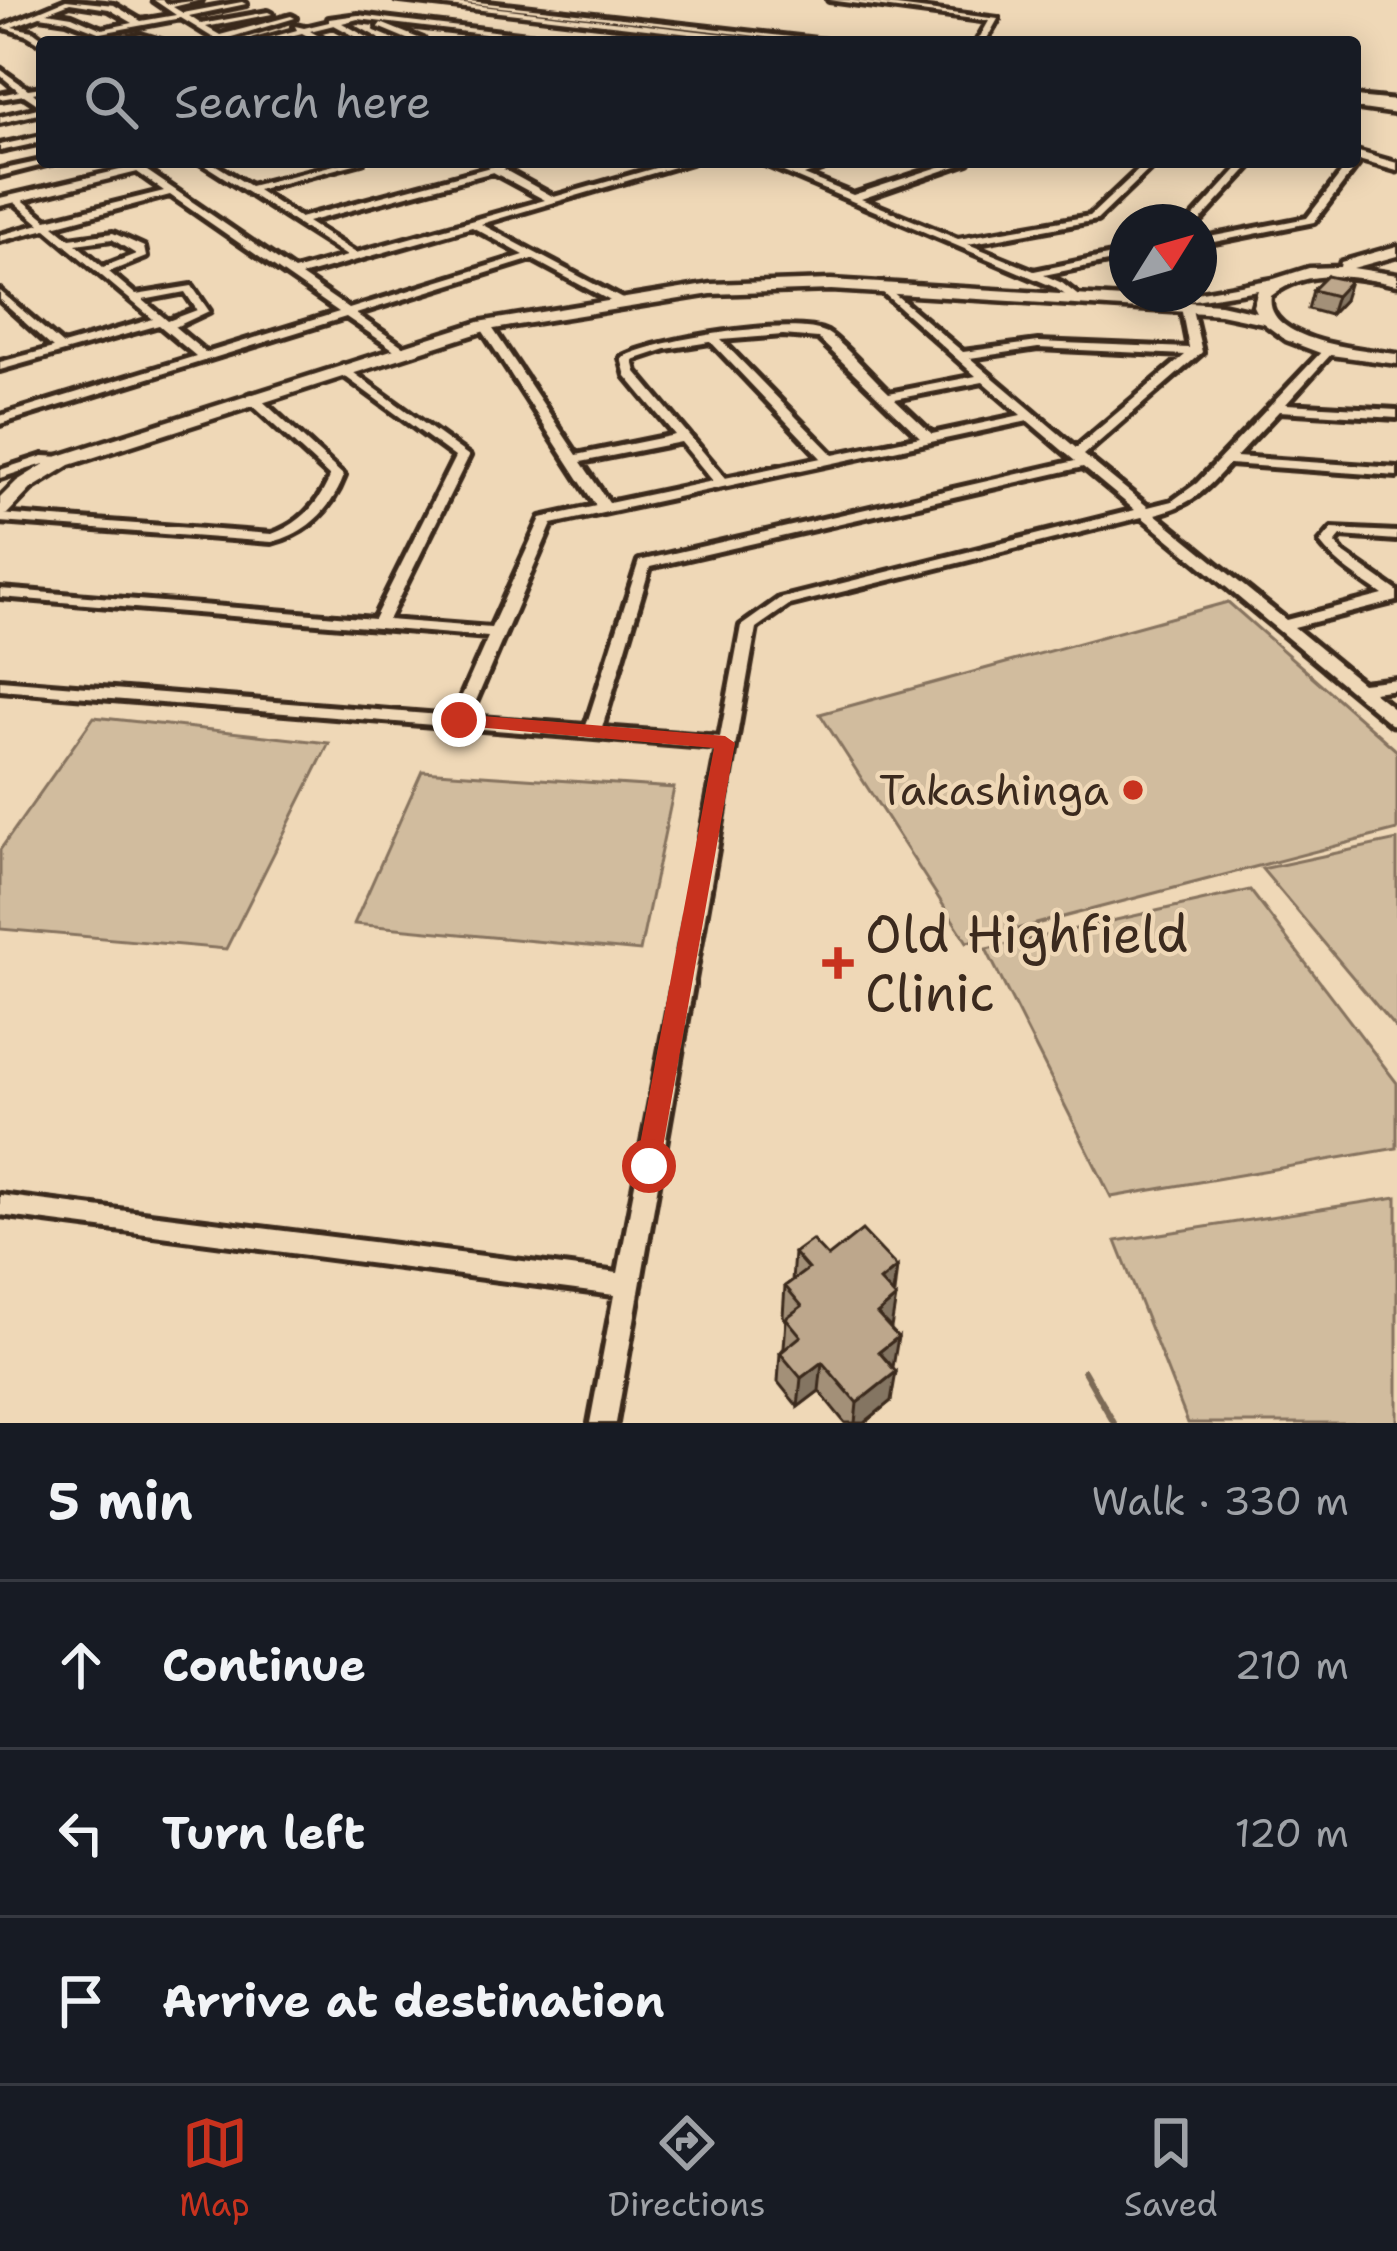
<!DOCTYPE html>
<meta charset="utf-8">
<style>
:root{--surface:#171b24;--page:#20242c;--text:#f1f3f6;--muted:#9ea1a6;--line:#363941;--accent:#c8321e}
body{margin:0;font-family:"Shantell Sans",sans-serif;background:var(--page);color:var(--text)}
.compass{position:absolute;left:1109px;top:204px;width:108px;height:108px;border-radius:50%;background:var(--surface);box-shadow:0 6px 30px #0003;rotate:53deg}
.stop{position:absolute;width:36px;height:36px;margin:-27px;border:9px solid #c8321e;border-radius:50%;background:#fff}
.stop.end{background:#c8321e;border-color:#fff;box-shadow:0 3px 12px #0008}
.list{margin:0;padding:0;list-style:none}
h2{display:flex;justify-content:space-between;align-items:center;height:156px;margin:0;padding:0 48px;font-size:51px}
h2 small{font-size:39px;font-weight:400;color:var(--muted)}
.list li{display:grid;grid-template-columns:78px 1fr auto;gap:36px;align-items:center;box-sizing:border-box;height:168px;padding:0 48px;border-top:3px solid var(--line)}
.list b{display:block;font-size:45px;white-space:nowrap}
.list em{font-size:39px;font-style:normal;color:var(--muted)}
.icon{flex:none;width:66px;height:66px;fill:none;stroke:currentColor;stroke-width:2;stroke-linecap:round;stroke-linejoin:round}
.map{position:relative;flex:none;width:1397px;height:1423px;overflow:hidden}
.search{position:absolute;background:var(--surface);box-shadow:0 6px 30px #0003;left:36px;right:36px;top:36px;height:132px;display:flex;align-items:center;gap:30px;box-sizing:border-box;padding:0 42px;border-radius:12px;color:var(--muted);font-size:45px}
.sheet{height:660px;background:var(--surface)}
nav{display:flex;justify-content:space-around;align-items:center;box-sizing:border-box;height:168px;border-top:3px solid var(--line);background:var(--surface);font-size:33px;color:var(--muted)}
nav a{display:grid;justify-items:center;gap:6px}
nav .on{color:var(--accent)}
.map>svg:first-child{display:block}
.green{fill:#d1bc9e;stroke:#86735e;stroke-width:3}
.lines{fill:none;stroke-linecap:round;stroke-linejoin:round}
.stream{stroke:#7c6a56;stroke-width:6}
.street-casing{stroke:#3b2a1e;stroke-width:10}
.secondary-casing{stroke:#3b2a1e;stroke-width:9}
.street{fill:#efd8b7;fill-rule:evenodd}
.secondary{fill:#efd8b7;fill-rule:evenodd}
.wall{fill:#a39078;stroke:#3b2a1e;stroke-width:3}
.shaded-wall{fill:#847562;stroke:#3b2a1e;stroke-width:3}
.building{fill:#bda78c;stroke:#3b2a1e;stroke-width:3}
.route{fill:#c8321e}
.poi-dot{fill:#c8321e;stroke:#efd8b7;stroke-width:4.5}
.labels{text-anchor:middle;stroke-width:9;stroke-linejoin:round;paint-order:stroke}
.poi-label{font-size:42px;fill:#3b2a1e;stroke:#efd8b7;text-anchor:end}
.near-poi-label{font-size:51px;fill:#3b2a1e;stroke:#efd8b7;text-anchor:start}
</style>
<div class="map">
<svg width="1397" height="1423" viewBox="0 0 1397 1423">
<rect width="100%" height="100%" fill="#efd8b7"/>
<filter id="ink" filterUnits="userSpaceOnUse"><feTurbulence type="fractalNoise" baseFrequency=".00833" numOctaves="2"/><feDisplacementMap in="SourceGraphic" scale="24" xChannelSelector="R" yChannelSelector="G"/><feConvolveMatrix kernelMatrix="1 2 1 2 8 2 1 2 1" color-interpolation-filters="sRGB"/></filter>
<g filter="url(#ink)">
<g class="green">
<path d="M1228,602L1397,751V830L967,942L820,714Z"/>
<path d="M94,717L329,743L226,949L0,929V850Z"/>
<path d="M422,771L674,788L640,951L354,924Z"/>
<path d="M1397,840V1030L1262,869Z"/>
<path d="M1250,890L1397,1083V1148L1111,1197L986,949Z"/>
<path d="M1397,1197V1423H1188L1116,1241Z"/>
</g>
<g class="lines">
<path class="stream" d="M1084,1371L1114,1423"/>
<defs>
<g id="street">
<path d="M66,0L114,5L141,21L176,15L154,0H162L168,4L201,0L173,7L183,13L242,2L246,4L189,16L201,24L268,12L272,14L206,27L220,35L291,16L295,18L225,39L229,42H220L181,18L101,33L67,20L40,16L12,27L33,31L45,40L42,44L27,35L1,27ZM70,3L109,9L133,23L102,29L72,16L47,12Z"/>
<path d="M439,0H461L835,42H810Z"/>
<path d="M829,0H850L998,19L985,42H977L989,21Z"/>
<path d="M358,15L570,40L574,42H551L358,19L342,23L376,42H366L334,25L310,31L329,42H319L302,33L267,42H254L297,30L295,26L304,28L329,22V19Z"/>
<path d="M381,23L423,40L424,42H414L378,27Z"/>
<path d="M141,35L164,42L141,39L111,42Z"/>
<path d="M0,69L28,89L42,87V91L33,93L42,101V113L0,123V117L42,107L24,95L0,99V95L19,91L0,75Z"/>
<path d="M1355,97L1397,101V107L1355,101Z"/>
<path d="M42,136V142L0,151V145Z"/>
<path d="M1356,154L1364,156L1314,222L1199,245V239L1307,218L1350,162H1355Z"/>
<path d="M42,161L55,162L0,176V170Z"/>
<path d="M123,162H134L294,271L347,256L200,162H211L250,186L346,162H362L257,190L300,218L509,162H525L503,169L554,197L676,162H691L481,224L626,301V305H618L532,259L356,314L404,347V351H396L346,317L0,424V416L196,356L159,325L0,370V362L53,348L0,300V291L63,345L153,319L46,229L0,241V235L40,224L13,201V197H19L47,220L164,191ZM493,172L545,200L356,253L307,222ZM170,195L339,312L206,353L175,327L209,311L192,286L136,295L109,272L146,257L144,247L113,233L70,239L54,226ZM472,227L524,255L349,309L301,276ZM112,239L136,254L103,267L76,244ZM185,292L197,310L168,321L143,300Z"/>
<path d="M760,162H773L796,172L827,162H841L804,175L853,195L954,162H968L861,199L958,239L1090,216L1147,162H1157L1097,220L968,244L1034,271L1127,252V258L1044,275L1062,283L1081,298V302L1077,303L1054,287Z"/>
<path d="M1244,162H1254L1199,222H1189Z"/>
<path d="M884,285L963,352L1038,342L1189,348L1181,307L1191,305L1202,352L1200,354L1084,455L1148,507L1172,501L1197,483L1325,348H1333V352L1286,404L1397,410V418L1279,411L1236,457L1397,468V476L1229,464C1205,491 1191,505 1155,514L1286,620L1383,595C1360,579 1337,565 1320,543L1332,529L1397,532V540L1341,536L1335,543L1343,553L1397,591V601L1294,627L1362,683L1397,679V689L1373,692L1397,711V725L1391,724L1142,517L789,605L756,628L616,1423H590L614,1295L0,1215V1195L618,1273L718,748L0,690V680L453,716L488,637L0,597V589L374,619L455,457L339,372L337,369L343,365L469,456L388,620L491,628L541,518L596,506L479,325L481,323H489L577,455L675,435L626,376L621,358C651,340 796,316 827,333C842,342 874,379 889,393L976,376L880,290L879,288ZM783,335L818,338L920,437L833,455L721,340ZM710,342H711L821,458L725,478L636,372L633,360L666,349ZM1038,348L1185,355L1076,448L970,358ZM983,382L1021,415L932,434L895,399ZM1028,421L1075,461L639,561L586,726L469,717L552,524ZM681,442L713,481L609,503L581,462ZM1083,467L1135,510L779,599L741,626L720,737L602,728L650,567Z"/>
<path d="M252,394L256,395L344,476C331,510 307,533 272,542L0,522V514L272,534C300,524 319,504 330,477L248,401V395Z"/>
<path d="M43,456L63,457L70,461L63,465L44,464L0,478V470Z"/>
</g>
<g id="secondary">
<path d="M396,0H429L794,42H759Z"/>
<path d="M1355,100L1397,106V114L1355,108Z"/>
<path d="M1355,151L1397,163V171L1355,159Z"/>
<path d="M154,162H178L0,206V198Z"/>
<path d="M1397,246V256L1353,268L1397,275V285C1354,276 1307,267 1271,296C1263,342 1366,350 1397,354V364L1323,354L1286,340L1263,323L1220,314L831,290L711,294L488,330L70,465L31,489L7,514L0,516V498L17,481L56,457L479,322L711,284L831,280L1220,304L1256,312L1253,306L1258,290L1182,302L1174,297L1274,279L1309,268L1340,267L1341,262Z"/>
</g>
</defs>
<use href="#street" class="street-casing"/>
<use href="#secondary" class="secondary-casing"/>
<use href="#street" class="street"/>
<use href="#secondary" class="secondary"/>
</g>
<g class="wall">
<path d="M1327,276L1344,300L1330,315L1308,309L1313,290Z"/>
<path d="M794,1253L897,1267L890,1329L892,1367L891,1401L864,1423H845L819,1391L798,1407L778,1382L780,1353L784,1348L786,1320L783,1316L785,1286L792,1281Z"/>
</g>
<g class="shaded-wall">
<path d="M1350,281L1344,300L1330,315L1336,296Z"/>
<path d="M897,1267L892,1298L880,1281Z"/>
<path d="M896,1298L891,1328L877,1314Z"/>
<path d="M898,1337L893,1367L879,1352Z"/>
<path d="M822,1362L819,1391L798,1407L801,1378Z"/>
<path d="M896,1372L891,1401L864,1423H855L857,1403Z"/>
</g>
<g class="building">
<path d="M1327,276L1350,281L1336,296L1313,290Z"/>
<path d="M862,1230L897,1267L880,1281L896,1298L877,1314L898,1337L879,1352L896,1372L857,1403L822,1362L801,1378L780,1353L801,1336L786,1318L802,1306L785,1286L808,1269L794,1253L812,1240L828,1257Z"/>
</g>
</g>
<path class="route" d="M459,714L725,736L735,743L658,1175L649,1178L639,1175L636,1166L714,748L452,725V716Z"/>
<g class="poi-dot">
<circle cx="1133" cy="790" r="12"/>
<path d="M832 945h12v12h12v12h-12v12h-12v-12h-12v-12h12z"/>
</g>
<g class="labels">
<g class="poi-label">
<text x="1109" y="805">Takashinga</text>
</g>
<g class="near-poi-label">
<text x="865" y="952">Old Highfield<tspan x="865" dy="59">Clinic</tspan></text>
</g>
</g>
</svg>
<svg class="compass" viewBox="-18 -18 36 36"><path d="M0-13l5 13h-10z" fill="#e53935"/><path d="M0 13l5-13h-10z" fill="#9ea1a6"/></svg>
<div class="stop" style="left:649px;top:1166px"></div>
<div class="stop end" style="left:459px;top:720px"></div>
<div class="search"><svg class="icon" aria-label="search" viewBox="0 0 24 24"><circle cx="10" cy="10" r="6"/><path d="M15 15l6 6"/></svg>Search here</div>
</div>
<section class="sheet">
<h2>5 min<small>Walk · 330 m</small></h2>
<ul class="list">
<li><svg class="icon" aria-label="ahead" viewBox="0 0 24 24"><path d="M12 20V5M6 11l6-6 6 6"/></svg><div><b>Continue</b></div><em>210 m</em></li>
<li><svg class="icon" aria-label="left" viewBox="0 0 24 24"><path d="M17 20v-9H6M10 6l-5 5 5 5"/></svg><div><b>Turn left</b></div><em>120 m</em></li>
<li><svg class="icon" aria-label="arrive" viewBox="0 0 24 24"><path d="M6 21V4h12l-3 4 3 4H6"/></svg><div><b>Arrive at destination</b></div></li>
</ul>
</section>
<nav>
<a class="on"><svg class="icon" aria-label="map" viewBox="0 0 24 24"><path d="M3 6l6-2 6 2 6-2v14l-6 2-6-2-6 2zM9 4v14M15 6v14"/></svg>Map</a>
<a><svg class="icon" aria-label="directions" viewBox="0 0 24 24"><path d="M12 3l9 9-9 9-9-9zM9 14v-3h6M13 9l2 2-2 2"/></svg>Directions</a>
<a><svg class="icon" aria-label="saved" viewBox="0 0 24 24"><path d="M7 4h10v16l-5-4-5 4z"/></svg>Saved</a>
</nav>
